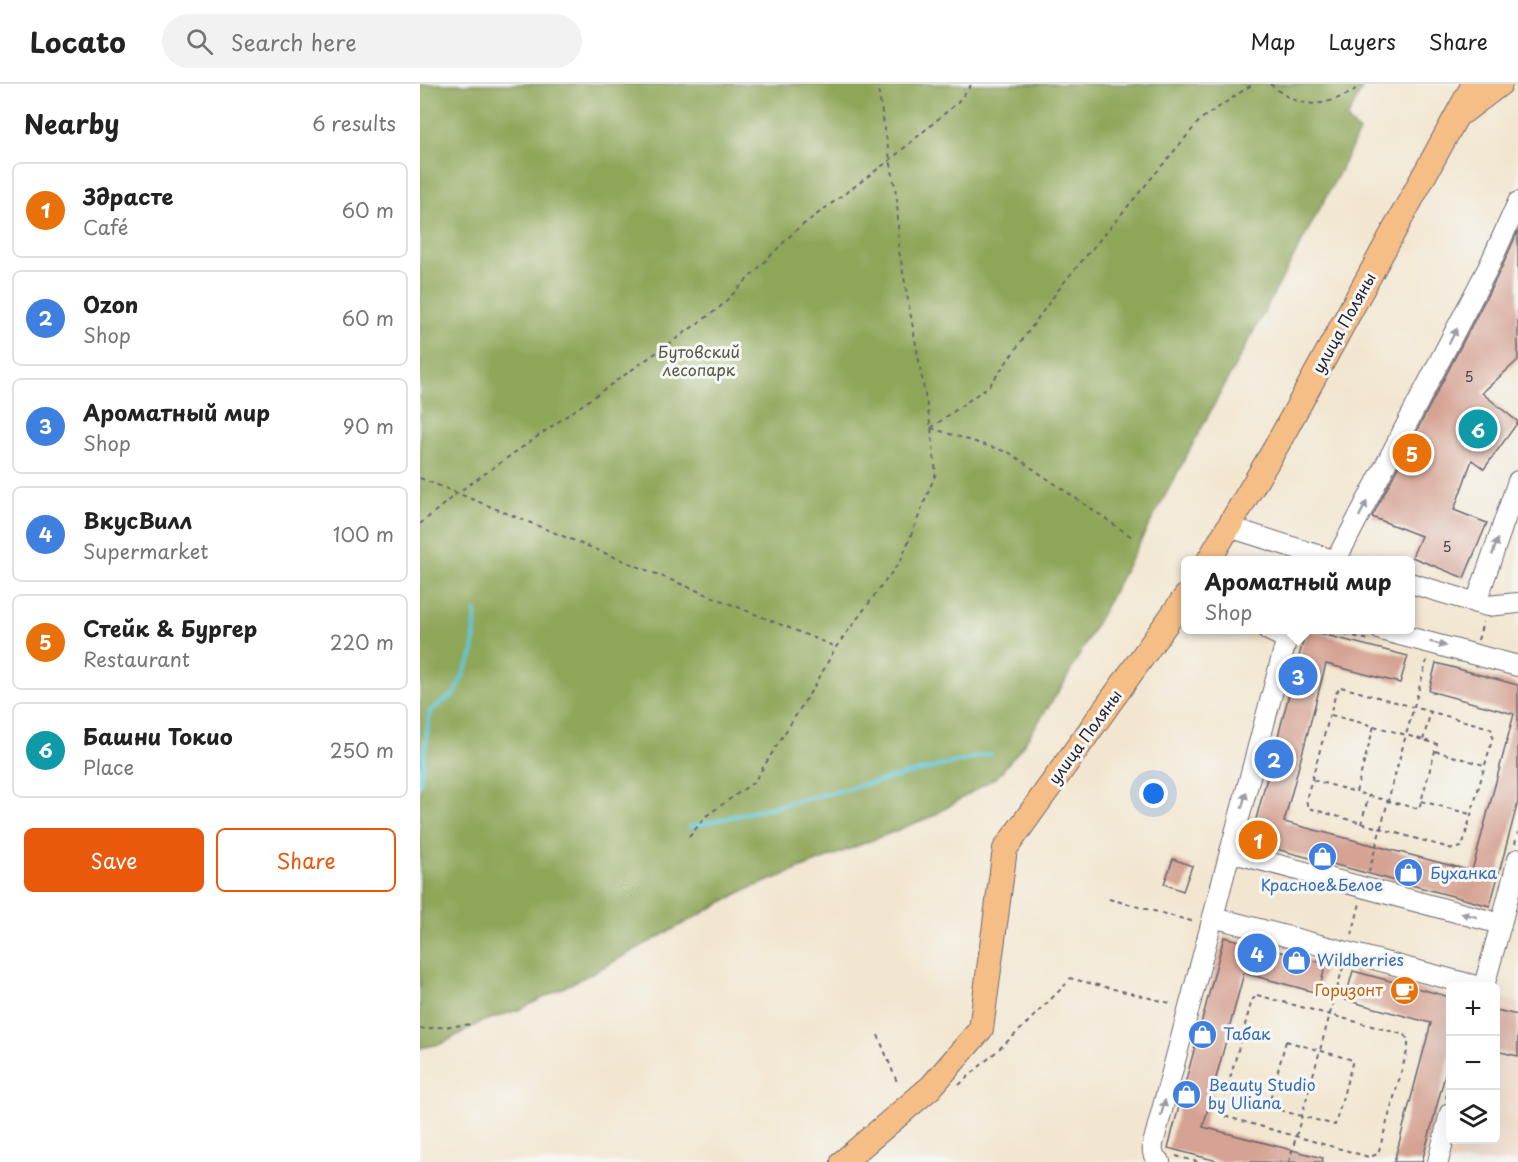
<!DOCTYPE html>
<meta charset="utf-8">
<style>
:root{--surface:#fff;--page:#f2f2f2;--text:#222;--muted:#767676;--line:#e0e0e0;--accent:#ea580c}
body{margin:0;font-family:"Playpen Sans",sans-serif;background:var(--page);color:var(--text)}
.controls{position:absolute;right:18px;bottom:18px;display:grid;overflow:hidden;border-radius:9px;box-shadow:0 6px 24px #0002}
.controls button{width:54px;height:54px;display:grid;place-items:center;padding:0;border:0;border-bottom:2px solid var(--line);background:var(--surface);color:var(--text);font:30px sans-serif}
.you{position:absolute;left:734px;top:710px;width:21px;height:21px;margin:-15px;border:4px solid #fff;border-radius:50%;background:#1a73e8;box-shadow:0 0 0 9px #1a73e833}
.badge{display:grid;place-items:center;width:39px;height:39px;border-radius:50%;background:var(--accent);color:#fff;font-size:20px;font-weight:700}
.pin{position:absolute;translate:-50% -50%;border:3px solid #fff;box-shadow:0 2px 6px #0006}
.popup{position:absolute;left:761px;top:472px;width:234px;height:78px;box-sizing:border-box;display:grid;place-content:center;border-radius:9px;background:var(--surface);filter:drop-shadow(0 2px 4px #0005);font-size:20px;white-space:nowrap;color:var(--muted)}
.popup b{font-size:22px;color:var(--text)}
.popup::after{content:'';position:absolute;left:50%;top:100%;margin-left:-12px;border:12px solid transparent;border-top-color:var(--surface)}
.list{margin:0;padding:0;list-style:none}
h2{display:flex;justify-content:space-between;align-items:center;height:78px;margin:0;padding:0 24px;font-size:26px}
h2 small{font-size:20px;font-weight:400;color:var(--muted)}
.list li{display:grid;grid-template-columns:39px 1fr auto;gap:18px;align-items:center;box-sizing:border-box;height:96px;margin:0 12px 12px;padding:0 12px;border:2px solid var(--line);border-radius:9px}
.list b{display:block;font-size:22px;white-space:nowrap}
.list p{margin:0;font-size:20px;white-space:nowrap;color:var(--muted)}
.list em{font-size:20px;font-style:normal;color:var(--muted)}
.actions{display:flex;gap:12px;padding:18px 24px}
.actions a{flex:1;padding:14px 0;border:2px solid var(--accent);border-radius:9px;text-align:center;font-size:21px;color:var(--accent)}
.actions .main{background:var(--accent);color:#fff}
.icon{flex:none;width:33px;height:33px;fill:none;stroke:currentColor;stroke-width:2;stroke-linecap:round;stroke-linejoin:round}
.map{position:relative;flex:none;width:1098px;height:1078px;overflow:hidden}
header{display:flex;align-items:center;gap:36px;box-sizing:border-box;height:84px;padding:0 30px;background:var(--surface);border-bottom:2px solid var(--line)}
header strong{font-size:28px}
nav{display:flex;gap:33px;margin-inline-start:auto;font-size:21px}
.search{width:420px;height:54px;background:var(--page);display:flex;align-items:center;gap:15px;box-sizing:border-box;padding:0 21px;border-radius:33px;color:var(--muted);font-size:22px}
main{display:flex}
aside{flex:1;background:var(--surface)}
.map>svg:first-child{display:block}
.built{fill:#f3d4bf}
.forest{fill:#8ea658;stroke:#58644a;stroke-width:1.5}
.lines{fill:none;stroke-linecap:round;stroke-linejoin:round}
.stream{stroke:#5dc7d8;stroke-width:4}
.building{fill:#d5a293}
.minor-casing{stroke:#6b676f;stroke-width:22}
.major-casing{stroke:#6b676f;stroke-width:26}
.path{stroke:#6b676f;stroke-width:2;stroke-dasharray:4.5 4.5;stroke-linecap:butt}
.minor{stroke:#fff;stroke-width:20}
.major{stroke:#f6be87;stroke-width:24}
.oneway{fill:#9c9ca7}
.labels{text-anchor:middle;stroke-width:6;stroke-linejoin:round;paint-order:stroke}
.number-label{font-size:14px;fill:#4f4251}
.street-label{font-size:16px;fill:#22223b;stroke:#f6f6f2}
.park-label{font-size:16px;fill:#555949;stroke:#f6f6f2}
.shop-label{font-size:16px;fill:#366cbe;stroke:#f6f6f2;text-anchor:start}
.food-label{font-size:16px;fill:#c56008;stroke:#f6f6f2;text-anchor:end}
</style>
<header>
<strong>Locato</strong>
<div class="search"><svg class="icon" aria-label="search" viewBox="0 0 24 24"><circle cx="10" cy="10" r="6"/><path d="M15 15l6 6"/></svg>Search here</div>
<nav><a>Map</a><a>Layers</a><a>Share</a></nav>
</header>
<main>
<aside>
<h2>Nearby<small>6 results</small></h2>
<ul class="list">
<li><span class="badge" style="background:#e8710a">1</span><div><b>Здрасте</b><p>Café</p></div><em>60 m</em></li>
<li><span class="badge" style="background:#3f7fe0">2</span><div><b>Ozon</b><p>Shop</p></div><em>60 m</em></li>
<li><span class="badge" style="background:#3f7fe0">3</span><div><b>Ароматный мир</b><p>Shop</p></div><em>90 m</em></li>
<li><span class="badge" style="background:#3f7fe0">4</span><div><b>ВкусВилл</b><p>Supermarket</p></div><em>100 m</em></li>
<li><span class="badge" style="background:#e8710a">5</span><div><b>Стейк &amp; Бургер</b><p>Restaurant</p></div><em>220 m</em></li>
<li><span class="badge" style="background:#0f9aa8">6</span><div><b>Башни Токио</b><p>Place</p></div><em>250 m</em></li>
</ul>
<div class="actions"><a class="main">Save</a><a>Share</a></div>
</aside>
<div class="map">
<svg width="1098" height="1078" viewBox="0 0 1098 1078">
<rect width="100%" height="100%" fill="#f6f6f2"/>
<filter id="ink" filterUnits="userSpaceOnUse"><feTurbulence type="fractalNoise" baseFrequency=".0167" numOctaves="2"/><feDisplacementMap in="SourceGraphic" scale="12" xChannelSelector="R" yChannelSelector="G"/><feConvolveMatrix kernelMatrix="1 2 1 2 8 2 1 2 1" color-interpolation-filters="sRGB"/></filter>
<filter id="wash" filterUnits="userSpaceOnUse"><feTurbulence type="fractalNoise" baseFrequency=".008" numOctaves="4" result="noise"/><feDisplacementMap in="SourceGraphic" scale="24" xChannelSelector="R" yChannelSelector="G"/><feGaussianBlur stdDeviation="1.35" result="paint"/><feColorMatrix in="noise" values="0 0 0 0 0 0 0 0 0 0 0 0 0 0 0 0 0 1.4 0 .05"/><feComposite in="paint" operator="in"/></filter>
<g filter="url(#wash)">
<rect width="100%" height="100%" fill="#f2e6d0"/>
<path class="built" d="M1076,913L1098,919V1078H1023L1030,1056H1076Z"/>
<path class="forest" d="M0,0H944L927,35L939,48L919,89L644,599L601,664L578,692L513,732L321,808L178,886L101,925L61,938L21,960L0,964Z"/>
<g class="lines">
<g class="stream">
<path d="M0,700L10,627L34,610L53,570L56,527"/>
<path d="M270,743L570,670"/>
</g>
</g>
<g id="blocks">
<g class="building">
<path d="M1098,147V276L1062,309L1098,338L1064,385L1052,376L1034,426L1067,439L1044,494L992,473L1001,452L952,433L1081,185Z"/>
<path d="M886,546L988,572L980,599L906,580L864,738L1052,787L1094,630L1009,607L1016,579L1098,601V718L1070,822L830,758Z"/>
<path d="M753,775L772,782L763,807L744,800Z"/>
<path d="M804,853L906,880L898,909L824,889L783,1043L903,1074L902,1078H801L748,1064Z"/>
<path d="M933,887L1030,913V972L1002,1078H974L1011,939L925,916Z"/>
<path d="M1076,926L1098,931V972L1076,967Z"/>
</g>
</g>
</g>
<g filter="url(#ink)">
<use href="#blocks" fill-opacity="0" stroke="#6b676f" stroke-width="1.5"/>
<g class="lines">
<defs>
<g id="minor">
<path d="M809,443L913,476"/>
<path d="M916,476L1070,180L1098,118"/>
<path d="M990,499L1067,522L1098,519"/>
<path d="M1056,519L1098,397"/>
<path d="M848,546L867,555"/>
<path d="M869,546L810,768L1081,840L1098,775"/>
<path d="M961,546L1098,582"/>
<path d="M793,833L810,768"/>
<path d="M1064,902L1081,840"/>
<path d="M740,1078C733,1073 732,1068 733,1060L793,833L1056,902"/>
<path d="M1018,1078L1030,1029"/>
</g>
<g id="major">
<path d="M1043,28L1080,0"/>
<path d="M789,476L857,361L1054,0"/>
<path d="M423,1078L511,1003L561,945L585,765L766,512"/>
</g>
</defs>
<use href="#minor" class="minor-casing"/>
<use href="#major" class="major-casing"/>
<g class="path">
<path d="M850,0C880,26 900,24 934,7L937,0"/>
<path d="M511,344L570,301L641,202L781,35L833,0"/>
<path d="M511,344L590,369L712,453"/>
<path d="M0,394L416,563"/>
<path d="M0,440L36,410L298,225L376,146L470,76L537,19L552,0"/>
<path d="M908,546L949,556"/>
<path d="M1058,556L1063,538"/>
<path d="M921,603L1070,644L1073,648L1072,656L1042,763L1033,765L888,724L886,716L916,609Z"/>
<path d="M911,631L954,642"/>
<path d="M954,642L986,651L968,717L936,708Z"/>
<path d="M1003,656L1011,627"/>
<path d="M1015,667L1064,681"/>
<path d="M893,696L936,708"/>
<path d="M1001,717L1050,730"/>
<path d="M941,740L949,711"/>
<path d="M269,753L286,732L334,698L398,596L416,563L481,476L516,389L511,344L479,166L477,115L457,0"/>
<path d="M1095,760L1098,748"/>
<path d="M949,788L968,717L999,725L1015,667L1017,660L986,651L1007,576"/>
<path d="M689,815L775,838"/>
<path d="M932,851L940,819"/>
<path d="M649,894L754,920"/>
<path d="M837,911L985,951L988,956V964L958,1070L949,1073L804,1032L802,1023L832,916Z"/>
<path d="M0,945L54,940"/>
<path d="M458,951L477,998"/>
<path d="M866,957L933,976L915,1041L848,1023Z"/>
<path d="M539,1001L599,947L646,900"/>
<path d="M1026,1014L1030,996"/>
<path d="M756,1072L778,1078"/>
<path d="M869,1078L923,883"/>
</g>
<use href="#minor" class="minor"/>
<use href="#major" class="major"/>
</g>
<defs><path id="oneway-solid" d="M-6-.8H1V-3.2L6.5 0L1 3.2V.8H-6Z" transform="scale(1.5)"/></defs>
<g class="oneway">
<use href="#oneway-solid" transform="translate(1033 252) rotate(-63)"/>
<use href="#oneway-solid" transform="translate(943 425) rotate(-63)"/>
<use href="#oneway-solid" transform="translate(1075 463) rotate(-71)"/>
<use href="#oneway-solid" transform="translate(1018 560) rotate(15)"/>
<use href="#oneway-solid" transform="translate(824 716) rotate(-75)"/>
<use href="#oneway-solid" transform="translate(1049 831) rotate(-165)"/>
<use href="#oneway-solid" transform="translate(743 1024) rotate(-75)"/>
</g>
</g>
<defs>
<symbol id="shop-disc" viewBox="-11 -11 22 22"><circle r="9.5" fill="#3f7fe0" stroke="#f6f6f2"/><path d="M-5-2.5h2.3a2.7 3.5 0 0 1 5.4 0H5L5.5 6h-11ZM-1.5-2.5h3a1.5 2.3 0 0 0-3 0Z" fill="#fff"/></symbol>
<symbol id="cafe-disc" viewBox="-11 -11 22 22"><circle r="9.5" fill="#e8710a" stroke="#f6f6f2"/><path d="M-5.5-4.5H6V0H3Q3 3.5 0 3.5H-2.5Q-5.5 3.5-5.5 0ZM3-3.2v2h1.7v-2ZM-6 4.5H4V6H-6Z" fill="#fff"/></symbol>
</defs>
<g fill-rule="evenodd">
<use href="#shop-disc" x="886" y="756" width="33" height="33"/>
<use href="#shop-disc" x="972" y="772" width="33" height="33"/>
<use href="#shop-disc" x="860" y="860" width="33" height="33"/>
<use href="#cafe-disc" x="968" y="890" width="33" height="33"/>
<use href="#shop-disc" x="766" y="934" width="33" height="33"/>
<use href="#shop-disc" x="750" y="994" width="33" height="33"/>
</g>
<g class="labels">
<g class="number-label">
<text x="1049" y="298">5</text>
<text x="1027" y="468">5</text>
</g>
<g class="street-label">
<text transform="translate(924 239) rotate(-61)" y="6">улица Поляны</text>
<text transform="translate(665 653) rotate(-54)" y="6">улица Поляны</text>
</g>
<g class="park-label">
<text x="279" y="274">Бутовский<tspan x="279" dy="18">лесопарк</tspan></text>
</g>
<g class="shop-label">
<text x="1010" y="795">Буханка</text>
<text x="902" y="807" text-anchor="middle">Красное&amp;Белое</text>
<text x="897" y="882">Wildberries</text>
<text x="803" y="956">Табак</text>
<text x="788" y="1007">Beauty Studio<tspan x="788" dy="18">by Uliana</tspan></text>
</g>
<g class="food-label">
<text x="963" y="912">Горизонт</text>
</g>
</g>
</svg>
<div class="controls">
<button>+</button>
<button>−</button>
<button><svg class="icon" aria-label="layers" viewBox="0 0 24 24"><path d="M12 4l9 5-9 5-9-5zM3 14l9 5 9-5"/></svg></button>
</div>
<div class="you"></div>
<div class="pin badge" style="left:838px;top:756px;background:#e8710a">1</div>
<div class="pin badge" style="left:854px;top:675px;background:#3f7fe0">2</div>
<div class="pin badge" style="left:878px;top:592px;background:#3f7fe0">3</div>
<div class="popup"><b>Ароматный мир</b>Shop</div>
<div class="pin badge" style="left:837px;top:869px;background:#3f7fe0">4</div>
<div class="pin badge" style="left:992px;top:369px;background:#e8710a">5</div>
<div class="pin badge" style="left:1058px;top:345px;background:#0f9aa8">6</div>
</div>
</main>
